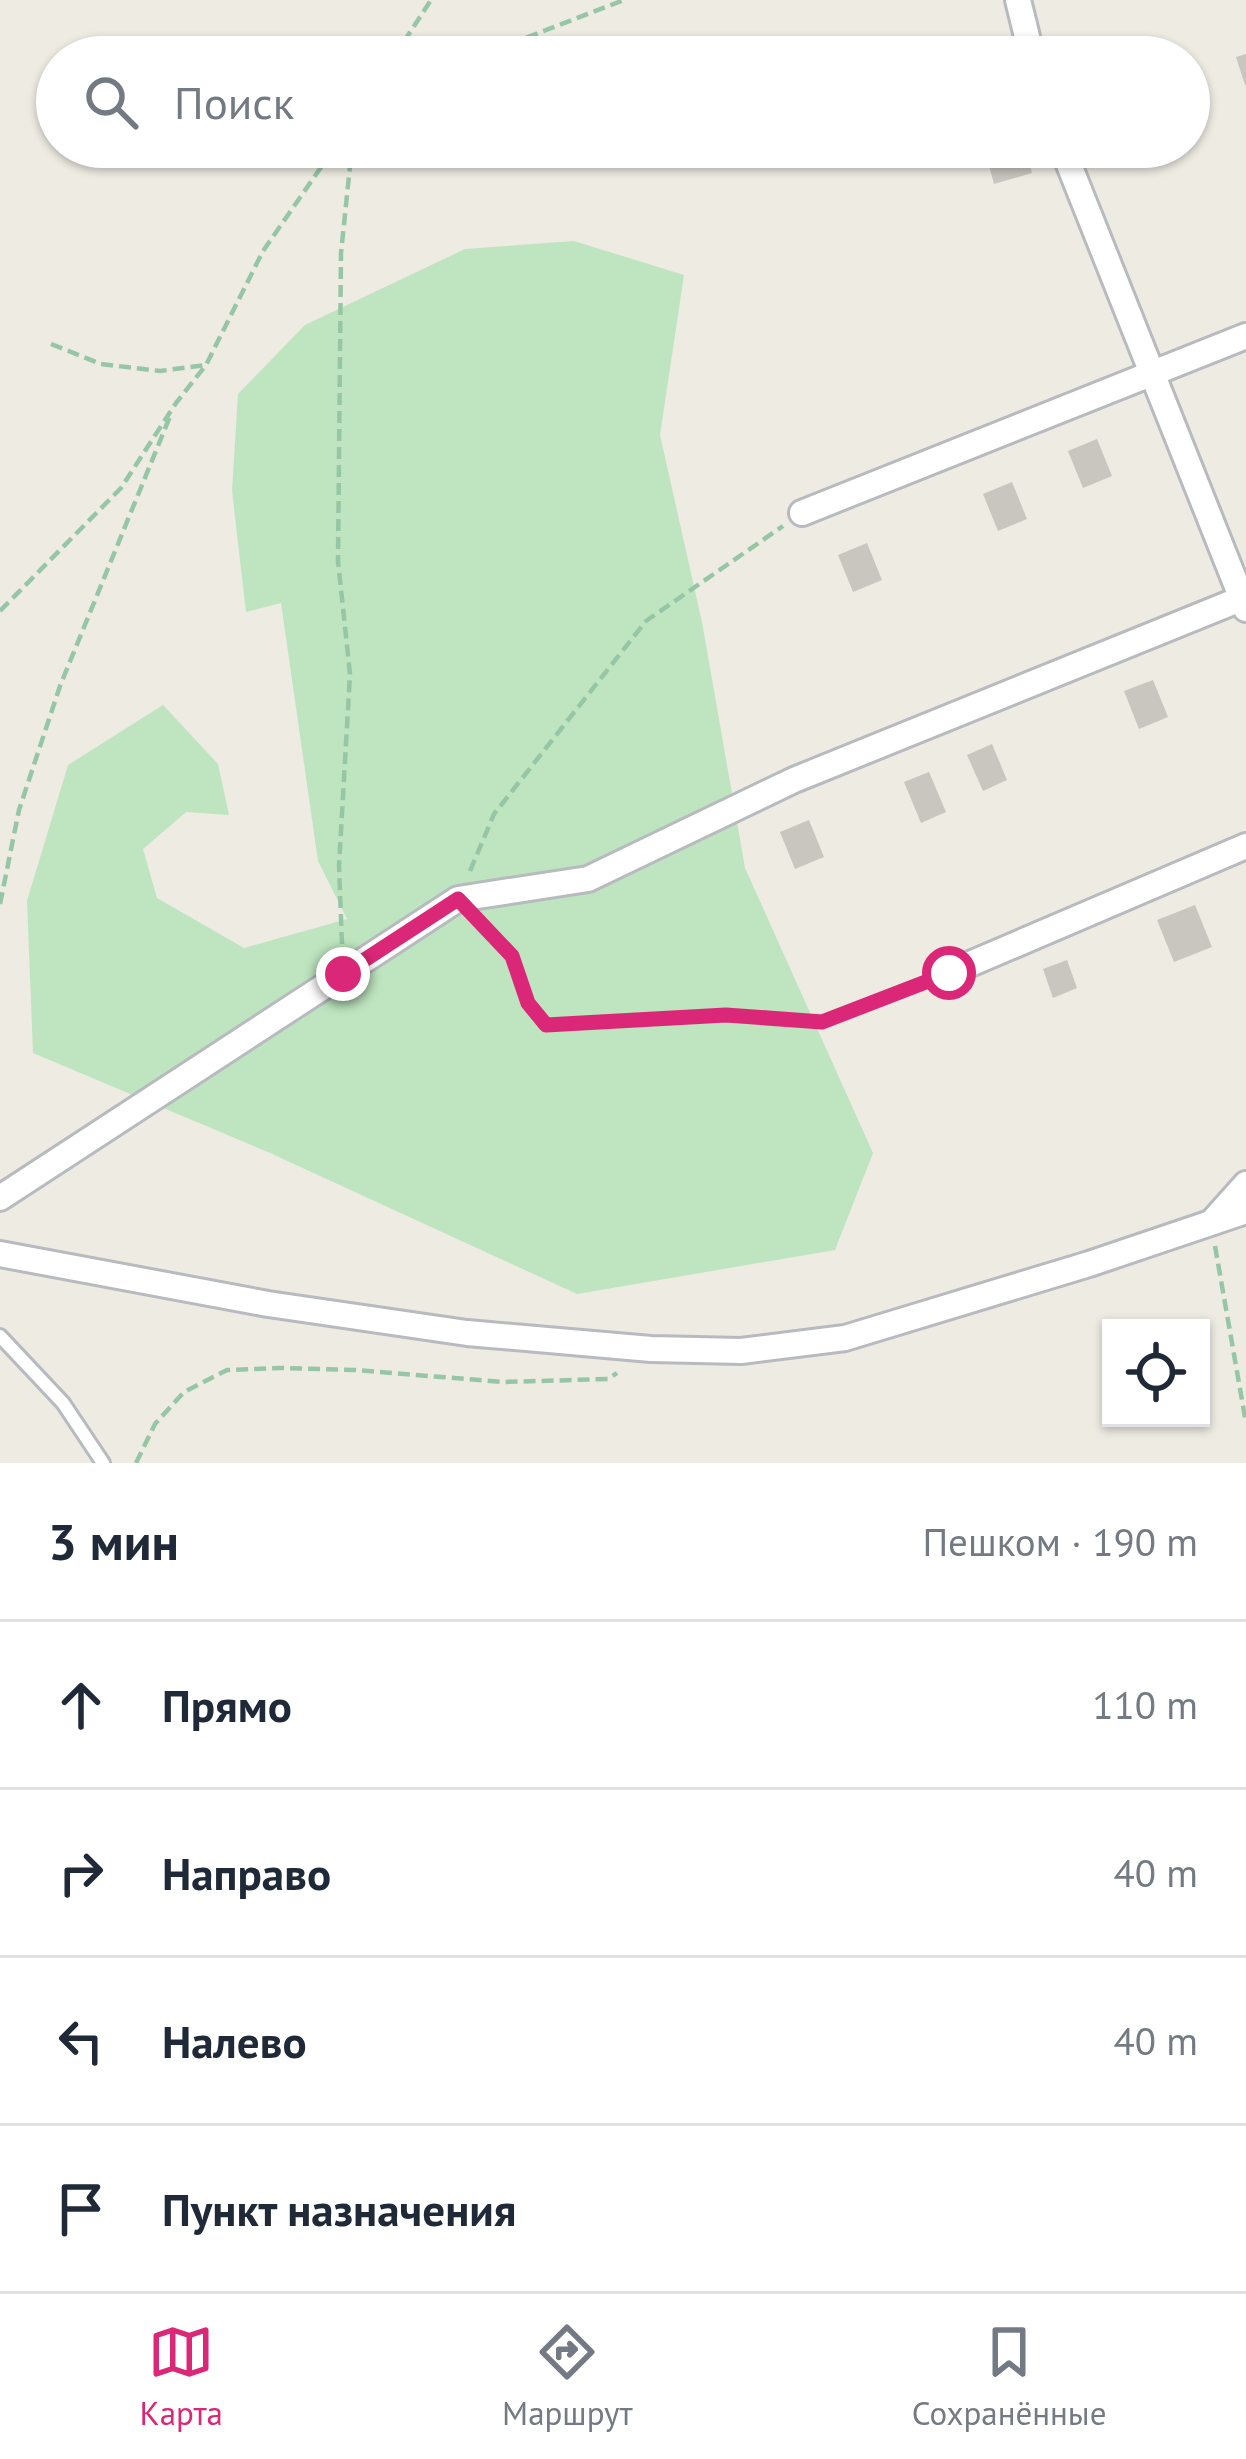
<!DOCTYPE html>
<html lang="ru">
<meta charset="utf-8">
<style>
:root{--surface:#fff;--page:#f6f6f7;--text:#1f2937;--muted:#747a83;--line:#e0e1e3;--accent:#db2777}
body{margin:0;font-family:"PT Sans",sans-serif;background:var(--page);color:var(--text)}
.controls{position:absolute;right:36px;bottom:36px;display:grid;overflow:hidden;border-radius:0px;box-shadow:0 3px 9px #0004}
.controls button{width:108px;height:108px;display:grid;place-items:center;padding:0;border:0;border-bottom:3px solid var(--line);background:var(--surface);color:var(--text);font:60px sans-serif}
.stop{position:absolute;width:36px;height:36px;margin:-27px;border:9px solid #db2777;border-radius:50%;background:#fff}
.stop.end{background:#db2777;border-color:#fff;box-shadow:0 3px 12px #0008}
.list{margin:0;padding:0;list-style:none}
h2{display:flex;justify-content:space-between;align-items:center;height:156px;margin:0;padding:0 48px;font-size:51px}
h2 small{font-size:39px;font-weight:400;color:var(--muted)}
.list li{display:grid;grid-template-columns:78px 1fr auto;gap:36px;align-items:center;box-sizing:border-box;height:168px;padding:0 48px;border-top:3px solid var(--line)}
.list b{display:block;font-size:45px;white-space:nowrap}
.list em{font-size:39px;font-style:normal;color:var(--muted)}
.icon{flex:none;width:66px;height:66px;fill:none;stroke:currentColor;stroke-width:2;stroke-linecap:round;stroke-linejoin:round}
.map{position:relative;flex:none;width:1246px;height:1463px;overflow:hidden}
.search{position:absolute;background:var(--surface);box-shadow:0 3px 9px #0004;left:36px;right:36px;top:36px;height:132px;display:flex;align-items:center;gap:30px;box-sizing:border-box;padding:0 42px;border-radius:66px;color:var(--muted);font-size:45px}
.sheet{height:828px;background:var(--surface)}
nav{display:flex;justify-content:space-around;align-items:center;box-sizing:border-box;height:168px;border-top:3px solid var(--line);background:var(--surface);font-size:33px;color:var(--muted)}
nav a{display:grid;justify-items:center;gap:6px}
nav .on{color:var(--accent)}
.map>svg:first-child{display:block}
.green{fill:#bee5bf}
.building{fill:#c8c6bf}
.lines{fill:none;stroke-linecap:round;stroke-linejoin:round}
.service-casing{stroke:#b7babf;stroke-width:18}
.minor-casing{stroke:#b7babf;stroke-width:30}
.path{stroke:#97c6a6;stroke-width:4.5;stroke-dasharray:12 6;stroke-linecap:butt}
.service{stroke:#fff;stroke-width:12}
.minor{stroke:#fff;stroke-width:24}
.route{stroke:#db2777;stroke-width:15}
</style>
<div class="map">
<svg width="1246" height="1463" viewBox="0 0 1246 1463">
<rect width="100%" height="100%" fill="#edebe2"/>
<path class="green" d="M574,241L684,275L660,435L702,622L745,868L873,1153L835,1250L577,1294L270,1153L33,1053L27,901L68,765L163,705L218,764L229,815L186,812L143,849L157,898L244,948L347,919L318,861L281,603L246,612L232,491L238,394L305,325L465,249Z"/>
<g class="building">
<path d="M1246,54V85H1245L1236,57Z"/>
<path d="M984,147H1025L1032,173L994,184Z"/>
<path d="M1097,439L1112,476L1083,488L1068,451Z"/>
<path d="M1012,482L1027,519L998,531L983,494Z"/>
<path d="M867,543L882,580L853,592L838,555Z"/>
<path d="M1153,680L1168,717L1139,729L1124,691Z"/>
<path d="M992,744L1007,780L983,791L967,755Z"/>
<path d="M929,772L946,812L921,823L904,782Z"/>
<path d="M809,820L824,857L795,869L780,832Z"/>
<path d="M1195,905L1212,947L1174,962L1157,920Z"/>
<path d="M1067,960L1077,988L1053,998L1043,969Z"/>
</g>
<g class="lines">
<defs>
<path id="service" d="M0,1336L63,1403L103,1463"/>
<g id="minor">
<path d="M1018,0L1032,57"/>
<path d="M1062,147L1246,609"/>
<path d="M802,513L1246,336"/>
<path d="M949,973L1246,846"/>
<path d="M0,1198L458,899L588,879L794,780L1243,598"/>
<path d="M1212,1222L1246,1184"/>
<path d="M0,1254L268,1304L467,1333L651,1349L741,1351L845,1338L1089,1264L1246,1211"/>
</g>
</defs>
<use href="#service" class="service-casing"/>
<use href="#minor" class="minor-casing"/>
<g class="path">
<path d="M394,57L431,0"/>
<path d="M476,57L624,0"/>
<path d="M51,344L101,364L160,371L206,365"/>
<path d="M0,611L121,488L176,403L206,365L263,251L335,147"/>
<path d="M470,871L494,814L646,621L783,526"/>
<path d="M0,904L19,810L60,686L171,414"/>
<path d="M478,920L512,956L528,1003L546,1025L726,1015L822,1023L927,981"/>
<path d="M342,944L339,866L350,674L338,561L341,253L352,147"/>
<path d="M1215,1246L1246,1423"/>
<path d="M136,1463L155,1424L184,1392L227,1370L281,1368L355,1370L503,1382L608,1379L617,1373"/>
</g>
<use href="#service" class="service"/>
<use href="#minor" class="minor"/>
</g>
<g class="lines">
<path class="route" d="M343,974L458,899L512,956L528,1003L546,1025L726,1015L822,1022L949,973"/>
</g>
</svg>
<div class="controls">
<button><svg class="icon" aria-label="locate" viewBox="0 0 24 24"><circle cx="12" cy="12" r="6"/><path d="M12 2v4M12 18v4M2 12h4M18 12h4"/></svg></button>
</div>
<div class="stop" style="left:949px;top:973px"></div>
<div class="stop end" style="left:343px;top:974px"></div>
<div class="search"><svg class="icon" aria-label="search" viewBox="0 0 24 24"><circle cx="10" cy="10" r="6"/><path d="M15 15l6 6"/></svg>Поиск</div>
</div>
<section class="sheet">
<h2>3 мин<small>Пешком · 190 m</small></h2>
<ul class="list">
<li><svg class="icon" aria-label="ahead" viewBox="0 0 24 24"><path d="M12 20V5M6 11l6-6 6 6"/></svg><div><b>Прямо</b></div><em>110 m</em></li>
<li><svg class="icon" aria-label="right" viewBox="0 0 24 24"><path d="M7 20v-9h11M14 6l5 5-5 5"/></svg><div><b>Направо</b></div><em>40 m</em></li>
<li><svg class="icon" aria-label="left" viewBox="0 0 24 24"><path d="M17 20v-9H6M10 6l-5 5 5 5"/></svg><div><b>Налево</b></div><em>40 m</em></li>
<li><svg class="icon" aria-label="arrive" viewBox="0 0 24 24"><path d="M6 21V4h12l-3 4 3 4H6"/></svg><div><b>Пункт назначения</b></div></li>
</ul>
</section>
<nav>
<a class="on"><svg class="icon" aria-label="map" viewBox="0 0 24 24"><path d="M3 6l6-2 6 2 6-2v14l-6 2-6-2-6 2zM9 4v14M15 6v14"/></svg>Карта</a>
<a><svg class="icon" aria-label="directions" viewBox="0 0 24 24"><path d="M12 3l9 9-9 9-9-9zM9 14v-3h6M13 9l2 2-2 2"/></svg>Маршрут</a>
<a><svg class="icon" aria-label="saved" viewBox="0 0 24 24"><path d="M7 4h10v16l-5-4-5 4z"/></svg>Сохранённые</a>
</nav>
